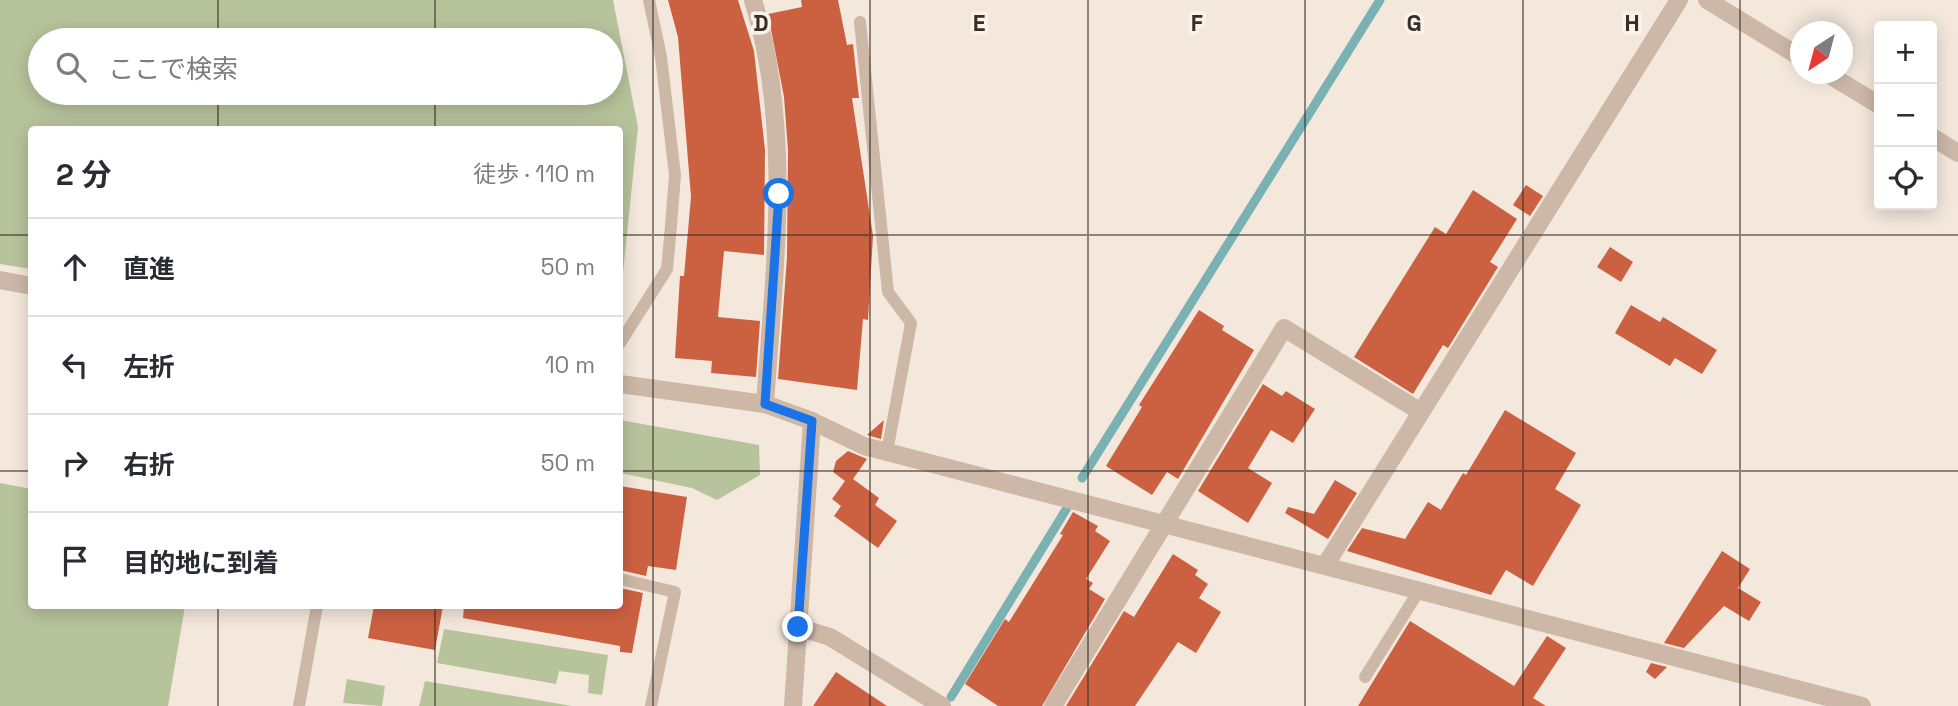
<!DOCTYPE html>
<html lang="ja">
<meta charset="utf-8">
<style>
:root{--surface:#fff;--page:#f2f2f3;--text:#2b2b33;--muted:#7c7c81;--line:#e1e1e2}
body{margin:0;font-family:"Space Grotesk","Noto Sans JP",sans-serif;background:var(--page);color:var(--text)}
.controls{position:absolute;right:21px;top:21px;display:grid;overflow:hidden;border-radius:7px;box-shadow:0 4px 18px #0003}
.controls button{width:63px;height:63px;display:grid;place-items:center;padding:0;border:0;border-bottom:2px solid var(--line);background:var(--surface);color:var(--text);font:35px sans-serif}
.compass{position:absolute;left:1790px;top:21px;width:63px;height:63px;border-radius:50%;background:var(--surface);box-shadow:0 4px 18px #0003;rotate:216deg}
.stop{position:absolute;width:21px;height:21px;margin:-16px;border:5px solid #1a73e8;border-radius:50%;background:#fff}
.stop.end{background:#1a73e8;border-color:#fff;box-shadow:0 2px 7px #0008}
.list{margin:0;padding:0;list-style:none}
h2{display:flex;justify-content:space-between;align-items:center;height:91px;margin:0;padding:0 28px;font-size:30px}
h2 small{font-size:23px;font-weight:400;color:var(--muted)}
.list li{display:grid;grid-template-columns:46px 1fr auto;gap:21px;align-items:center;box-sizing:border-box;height:98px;padding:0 28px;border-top:2px solid var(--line)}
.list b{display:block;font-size:26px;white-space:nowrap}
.list em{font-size:23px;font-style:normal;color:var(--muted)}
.icon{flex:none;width:38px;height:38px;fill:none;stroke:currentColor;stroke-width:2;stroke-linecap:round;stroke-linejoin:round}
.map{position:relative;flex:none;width:1958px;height:706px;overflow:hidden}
.search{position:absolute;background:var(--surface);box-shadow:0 4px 18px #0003;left:28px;top:28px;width:595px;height:77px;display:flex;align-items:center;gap:18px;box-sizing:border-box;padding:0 24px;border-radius:38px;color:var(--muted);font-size:26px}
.panel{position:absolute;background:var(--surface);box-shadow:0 4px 18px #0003;left:28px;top:126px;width:595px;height:483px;border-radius:7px}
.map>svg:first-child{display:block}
.green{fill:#b7c49b;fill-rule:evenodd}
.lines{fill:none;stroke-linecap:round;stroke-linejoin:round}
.stream{stroke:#7ab1b2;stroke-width:9}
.building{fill:#cc6142}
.lane{stroke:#cdb8a7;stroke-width:12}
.street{stroke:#cdb8a7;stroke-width:18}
.route{stroke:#1a73e8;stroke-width:9}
.grid{fill:none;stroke:#392d28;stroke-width:2;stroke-opacity:0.55}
.grid-label{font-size:23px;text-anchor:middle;font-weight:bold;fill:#392d28;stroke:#fbf2e9;stroke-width:7;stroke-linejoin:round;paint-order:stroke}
</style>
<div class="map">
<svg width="1958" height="706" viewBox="0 0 1958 706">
<rect width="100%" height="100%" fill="#f4e8dc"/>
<g class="green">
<path d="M0,0H613L638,127L621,292L620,130H32L31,269L0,264ZM611,40V93H40V40Z"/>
<path d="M620,420L759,445L760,475L717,500L692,488L620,473Z"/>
<path d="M0,483L31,489L32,606H185L168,706H0Z"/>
<path d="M444,629L608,655L602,695L588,693L589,675L559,671L556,684L437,663Z"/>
<path d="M347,679L385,686L382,706L343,703Z"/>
<path d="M425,681L572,706H419Z"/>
</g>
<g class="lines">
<g class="stream">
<path d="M1082,478L1380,0"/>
<path d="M951,697L1067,508"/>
</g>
</g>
<g class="building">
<path d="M668,0H738L754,51L765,150L764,255L724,251L718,317L760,321L756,377L711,373L712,361L675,358L680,276H684L691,197L678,37Z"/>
<path d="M801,0H838L847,45L853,44L859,98H852L873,236L868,320L863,319L857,390L778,379L787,257L788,150L784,97L768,14L802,7Z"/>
<path d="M1526,185L1543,196L1530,216L1513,205Z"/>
<path d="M1473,190L1517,219L1490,262L1498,267L1448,348L1443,345L1413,394L1354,357L1435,227L1446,234Z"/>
<path d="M1610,247L1633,262L1621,282L1597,267Z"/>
<path d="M1631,305L1660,322L1663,317L1717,350L1702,374L1675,358L1670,366L1615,333Z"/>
<path d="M1199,310L1224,326L1222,330L1254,350L1178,479L1167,472L1152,495L1106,466L1142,407L1139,405Z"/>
<path d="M1263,384L1282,396L1286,391L1315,409L1293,443L1271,430L1248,468L1272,483L1248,523L1198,491Z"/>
<path d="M1505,410L1576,453L1555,489L1581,505L1533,586L1506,570L1491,595L1347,551L1362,528L1405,539L1428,502L1441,510L1463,473L1466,475Z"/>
<path d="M884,420L881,439L867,435Z"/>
<path d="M848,451L867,459L853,479L879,498L875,505L897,521L878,548L834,516L841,506L832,499L845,481L833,472L836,461Z"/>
<path d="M1335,480L1357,493L1328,539L1285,513L1288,507L1314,514Z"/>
<path d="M620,486L687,497L676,570L648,566L646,576L620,570Z"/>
<path d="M1073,512L1098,526L1095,531L1110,541L1086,579L1093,583L1089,589L1105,599L1042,706H998L965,684L1005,619L1009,622L1063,535L1060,534Z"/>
<path d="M1722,551L1750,569L1738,588L1761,602L1749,621L1724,606L1684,648L1664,643Z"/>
<path d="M1173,554L1198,570L1195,575L1208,584L1199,598L1221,612L1196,653L1178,642L1135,706H1066L1124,611L1134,617Z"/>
<path d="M620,588L643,593L632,653L620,652V646L463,618L464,606H620Z"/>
<path d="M374,606H443L435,650L368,638Z"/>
<path d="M1410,621L1514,686L1547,636L1566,648L1533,698L1546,706H1358Z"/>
<path d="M1651,663L1667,667L1655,679L1646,672Z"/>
<path d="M836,672L887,706H813Z"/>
</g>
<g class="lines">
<g class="lane">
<path d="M860,22L888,292L911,323L887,452"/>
<path d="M620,343L667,269L671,226L675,175L661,57L649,0"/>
<path d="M620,579L675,592L651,706"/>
<path d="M1365,677L1420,589"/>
<path d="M299,706L317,606"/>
</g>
<g class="street">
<path d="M753,0C793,129 774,272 765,404"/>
<path d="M1707,0L1800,57"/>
<path d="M1828,74L1879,105"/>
<path d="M1932,137L1958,153"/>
<path d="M0,280L32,286"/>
<path d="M620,384L765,404L812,421L864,446L1862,706"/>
<path d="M1326,564L1679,0"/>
<path d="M798,627L830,637L942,706"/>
<path d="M793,706L812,421"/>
<path d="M1053,706L1284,328L1421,412"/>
</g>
</g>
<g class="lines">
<path class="route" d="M779,194L765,404L812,421L798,627"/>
</g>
<path class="grid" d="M218,0V40M435,0V40M653,0V706M870,0V706M1088,0V706M1305,0V706M1523,0V706M1740,0V706M218,93V130M435,93V130M0,235H32M620,235H1958M0,471H32M620,471H1958M218,606V706M435,606V706"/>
<g class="grid-label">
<text x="761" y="31">D</text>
<text x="979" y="31">E</text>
<text x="1197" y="31">F</text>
<text x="1414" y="31">G</text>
<text x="1632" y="31">H</text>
</g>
</svg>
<div class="controls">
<button>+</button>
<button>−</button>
<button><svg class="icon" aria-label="locate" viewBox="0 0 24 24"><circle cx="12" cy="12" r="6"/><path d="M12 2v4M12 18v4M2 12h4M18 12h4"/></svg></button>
</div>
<svg class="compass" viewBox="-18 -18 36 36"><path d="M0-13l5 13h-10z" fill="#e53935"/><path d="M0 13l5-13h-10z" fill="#7c7c81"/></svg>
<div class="stop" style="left:779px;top:194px"></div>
<div class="stop end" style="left:798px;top:627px"></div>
<div class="search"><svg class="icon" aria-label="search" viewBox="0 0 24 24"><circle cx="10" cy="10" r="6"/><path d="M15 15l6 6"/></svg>ここで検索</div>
<section class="panel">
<h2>2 分<small>徒歩 · 110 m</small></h2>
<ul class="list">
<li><svg class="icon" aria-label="ahead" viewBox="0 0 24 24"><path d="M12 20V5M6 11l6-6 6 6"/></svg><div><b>直進</b></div><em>50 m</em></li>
<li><svg class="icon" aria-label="left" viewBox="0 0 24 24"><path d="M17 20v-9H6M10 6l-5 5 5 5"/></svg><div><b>左折</b></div><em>10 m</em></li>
<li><svg class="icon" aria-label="right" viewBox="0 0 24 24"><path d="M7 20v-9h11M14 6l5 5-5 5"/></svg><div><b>右折</b></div><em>50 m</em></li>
<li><svg class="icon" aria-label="arrive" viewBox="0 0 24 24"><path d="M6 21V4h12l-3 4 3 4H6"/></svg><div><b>目的地に到着</b></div></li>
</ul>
</section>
</div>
